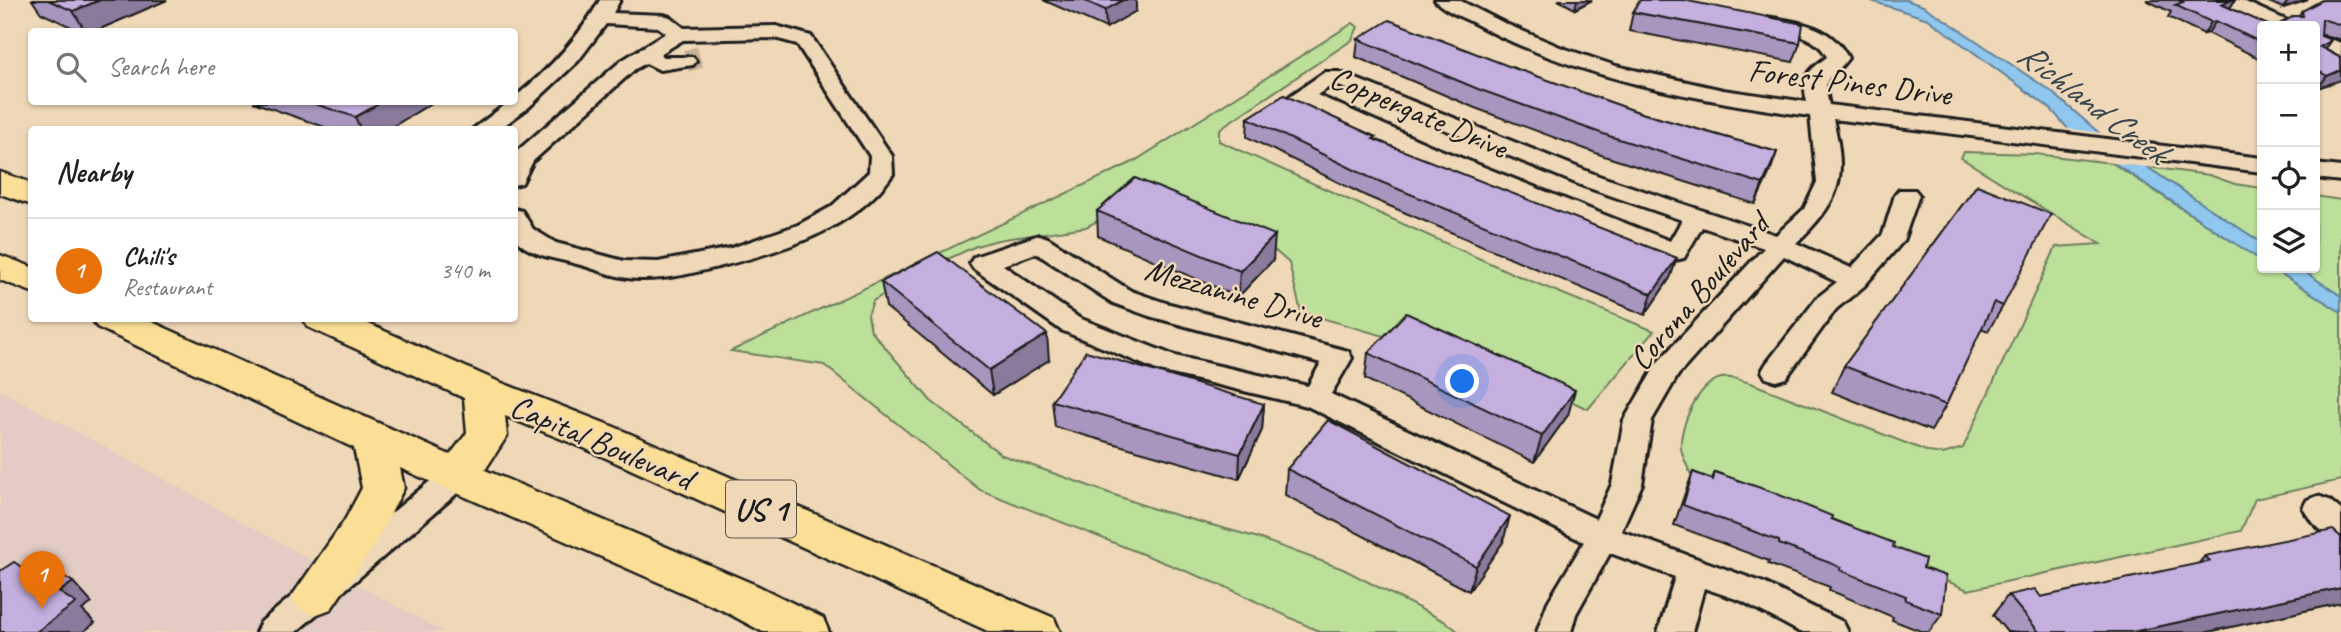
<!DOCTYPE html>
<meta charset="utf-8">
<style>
:root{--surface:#fff;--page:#f2f2f2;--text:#202124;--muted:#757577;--line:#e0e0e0;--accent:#c8321e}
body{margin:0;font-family:Caveat,sans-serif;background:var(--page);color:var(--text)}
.controls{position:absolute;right:21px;top:21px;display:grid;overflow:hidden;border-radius:7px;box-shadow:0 2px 5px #0004}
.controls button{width:63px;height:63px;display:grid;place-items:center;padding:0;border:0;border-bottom:2px solid var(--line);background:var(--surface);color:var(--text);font:35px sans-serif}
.you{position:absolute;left:1463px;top:382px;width:24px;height:24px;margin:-18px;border:5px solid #fff;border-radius:50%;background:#1a73e8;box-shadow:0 0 0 10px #1a73e833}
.badge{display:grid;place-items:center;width:46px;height:46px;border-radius:50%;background:var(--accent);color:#fff;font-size:23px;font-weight:700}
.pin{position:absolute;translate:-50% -58px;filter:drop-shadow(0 2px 4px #0008)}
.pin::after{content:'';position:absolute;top:37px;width:24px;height:21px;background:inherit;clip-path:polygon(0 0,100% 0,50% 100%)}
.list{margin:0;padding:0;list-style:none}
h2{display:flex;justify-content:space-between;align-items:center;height:91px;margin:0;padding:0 28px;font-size:30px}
h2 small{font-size:23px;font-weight:400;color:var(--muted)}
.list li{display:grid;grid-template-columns:46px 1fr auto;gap:21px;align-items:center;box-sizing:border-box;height:105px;padding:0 28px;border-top:2px solid var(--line)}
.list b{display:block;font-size:26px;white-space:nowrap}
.list p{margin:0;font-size:23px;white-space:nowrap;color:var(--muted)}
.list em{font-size:23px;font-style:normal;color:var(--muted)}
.icon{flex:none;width:38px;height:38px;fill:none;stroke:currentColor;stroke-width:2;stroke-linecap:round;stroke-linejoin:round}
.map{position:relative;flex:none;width:2341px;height:632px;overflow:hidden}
.search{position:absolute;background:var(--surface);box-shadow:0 2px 5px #0004;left:28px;top:28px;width:490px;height:77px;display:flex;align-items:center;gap:18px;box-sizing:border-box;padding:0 24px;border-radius:7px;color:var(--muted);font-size:26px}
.panel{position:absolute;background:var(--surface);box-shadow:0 2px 5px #0004;left:28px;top:126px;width:490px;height:196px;border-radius:7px}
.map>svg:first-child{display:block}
.built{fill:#e2ccc3}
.green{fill:#bce09a;stroke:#6c7e5b;stroke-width:2}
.water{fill:#90c7ef;stroke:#62839b;stroke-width:2}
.pier{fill:#efd8b7}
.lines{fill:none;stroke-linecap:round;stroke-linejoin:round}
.minor-tunnel{stroke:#c5b298;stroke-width:22;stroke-dasharray:22 11;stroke-linecap:butt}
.minor-casing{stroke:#1c1c1c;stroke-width:6}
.highway-casing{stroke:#1c1c1c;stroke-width:5}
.minor{fill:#efd8b7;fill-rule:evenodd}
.highway{fill:#fbdf96;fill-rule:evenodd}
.wall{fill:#a996bf;stroke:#1c1c1c;stroke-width:2}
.shaded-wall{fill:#8a7a9b;stroke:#1c1c1c;stroke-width:2}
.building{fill:#c5afde;stroke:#1c1c1c;stroke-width:2}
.labels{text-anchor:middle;stroke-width:5;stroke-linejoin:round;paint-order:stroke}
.shield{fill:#efd8b7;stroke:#5b544a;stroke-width:2}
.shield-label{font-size:32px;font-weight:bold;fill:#1c1c1c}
.street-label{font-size:33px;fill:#1c1c1c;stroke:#efd8b7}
.water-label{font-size:35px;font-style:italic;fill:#394751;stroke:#efd8b7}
</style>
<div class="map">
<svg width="2341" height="632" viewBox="0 0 2341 632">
<rect width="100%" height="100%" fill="#efd8b7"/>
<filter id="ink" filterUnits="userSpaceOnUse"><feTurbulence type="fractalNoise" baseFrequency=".0143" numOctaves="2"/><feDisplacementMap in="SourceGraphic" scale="14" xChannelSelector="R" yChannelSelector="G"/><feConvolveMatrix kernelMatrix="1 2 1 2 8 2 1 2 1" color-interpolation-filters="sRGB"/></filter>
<g filter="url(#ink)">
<path class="built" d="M0,390L444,632H0Z"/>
<g class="green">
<path d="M1353,23L1358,27L1352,40L1225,125L1219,130V141L1516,275L1654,331L1588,409L1410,327L1387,337L1301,312L1289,263L1273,249L1099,220L1086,227L998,240L976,246L922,271L873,301L868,315L871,331L931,401L1002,455L1154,509L1255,537L1343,569L1446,622L1459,632H1320L1226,587L980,490L824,365L731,351L1133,162Z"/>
<path d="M1964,152L2035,154L2112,163L2262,261V268H2272L2341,312V480L2255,499L2241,531L1968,590L1691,475C1688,467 1682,457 1681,448C1679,426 1698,384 1721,378C1732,376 1743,381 1753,384L1929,452L1943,454L1963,448L2056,247L2101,244L1961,158Z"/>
<path d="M2147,167L2209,175L2235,184L2262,188V243Z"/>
<path d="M2315,196L2341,200V296L2299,268H2315Z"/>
</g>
<g class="water">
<path d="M1868,0H1906L1923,6L1947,21L2052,92L2112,144L2262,243V261L2075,137L2051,109L1928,19Z"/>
<path d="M2272,268H2299L2341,296V312Z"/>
</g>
<path class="pier" d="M2063,128L2103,133L2155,168L2105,162L2073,140Z"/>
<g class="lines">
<path class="minor-tunnel" d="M686,61L700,57"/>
<defs>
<g id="minor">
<path d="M600,0H620L613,13L663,15L670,17L684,28L776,26L811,36L892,156L893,174C853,231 781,251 718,267C693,273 665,280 639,279C618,279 597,269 577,264C555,258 530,256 514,238V209L522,211L533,229L556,243L624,261L658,262L731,248L798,225L831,207L869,172L870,156L797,44L775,38L683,40L660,54L664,57H693L696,61L693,65L660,70L646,63L635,69L533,161L522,183L514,185L515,153L621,61L666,33L658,27L606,24L578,61L529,107L498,130H472L509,102H514V98C550,69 578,39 600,0Z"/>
<path d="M1435,0H1459L1506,24L1560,47L1616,66L1723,90L1807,102C1801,77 1807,72 1827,57C1815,32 1783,33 1760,27L1757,23L1767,17C1800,22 1832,26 1848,58C1832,81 1821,72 1829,105L2262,158V172L1833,119C1848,179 1840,201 1796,243L1851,268L1883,234L1895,195L1899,190H1915L1919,195L1903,241L1864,286L1836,309L1786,378L1776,381L1766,378L1762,371L1766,364L1818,297L1837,282L1784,256L1678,375L1652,420L1642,484L1621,531L1764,583L1843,622L1848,632H1800L1742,601L1704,588L1692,632H1658L1675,577L1610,553L1576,614L1571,632H1537L1548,602L1584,542L1307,406L1159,371L1061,330L974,269L970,263L974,257L1039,235L1048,238L1131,291L1166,303L1348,351L1352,358L1331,394L1596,519L1612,484L1624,420L1658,362L1764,248L1702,227L1684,258L1675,260L1666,258L1420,158L1293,101L1290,96L1325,72H1339L1599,176L1776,235L1804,209L1817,182L1810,116C1695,100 1575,78 1472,22C1460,16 1443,10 1435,0ZM1334,84L1583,186L1682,220L1670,241L1436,148L1317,95ZM1036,253L1113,303L1149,316L1321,363L1308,386L1175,356L1079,318L1003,265Z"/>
<path d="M2215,0H2241L2290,22L2293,26H2267L2218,4Z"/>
<path d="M2315,34L2341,43V56L2315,47Z"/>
<path d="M2315,164L2341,167V181L2315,178Z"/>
<path d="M458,464L469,467L473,475L469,483L296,632H256L261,622L447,467Z"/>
<path d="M2318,496L2329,500L2341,510V541C2325,536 2311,523 2303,508L2307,500Z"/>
</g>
<g id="highway">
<path d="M0,172L32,183V205L0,194Z"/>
<path d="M0,255L32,267V292L0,280Z"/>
<path d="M92,318H143L450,455L467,433L464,398L308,327L303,318H355L497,381L612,426L1054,618L1060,632H990L584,448L505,416L507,436L485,470L756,585L823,618L829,632H763L724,611L400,468L404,488L375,544L331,609L315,615L299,609L292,596L345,520L362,488L354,448L97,327Z"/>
</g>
</defs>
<use href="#minor" class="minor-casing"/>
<use href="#highway" class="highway-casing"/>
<use href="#minor" class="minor"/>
<use href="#highway" class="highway"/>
</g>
<g class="wall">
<path d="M32,0H167L93,32H82L41,13Z"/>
<path d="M1043,0H1136V11L1106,28Z"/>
<path d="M1558,0H1592L1575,9Z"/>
<path d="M2146,0H2235L2230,8L2262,26V60L2208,33L2204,34L2168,17L2171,12Z"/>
<path d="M2264,0H2308L2283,8Z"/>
<path d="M2341,0V40L2321,34L2325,49L2341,58L2318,88L2315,86V26L2299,16L2302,11Z"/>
<path d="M1633,12L1800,43L1793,62L1629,31Z"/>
<path d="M1358,39L1511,67L1641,113L1777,152L1755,204L1604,156L1475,108L1356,57Z"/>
<path d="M253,102H433L387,130H333Z"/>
<path d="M1248,118L1375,140L1677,258L1670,278L1645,315L1366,196L1247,137Z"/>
<path d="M1977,185L2003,306L1988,331L1981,328L1946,405L1931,431L1832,392L1844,366Z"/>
<path d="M1097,211L1273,260L1238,297L1098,236Z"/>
<path d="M881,282L1049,360L993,395L886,307Z"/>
<path d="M1368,353L1568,415L1534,462L1365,379Z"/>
<path d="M1052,401L1264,404L1262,430L1239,479L1055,427Z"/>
<path d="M1287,469L1503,542L1469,591L1285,495Z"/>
<path d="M1693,472L1712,479L1715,472L1831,519L1893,547L1923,568L1942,614L1929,632H1923L1892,620L1893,617L1829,590L1830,587L1768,564L1769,561L1674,525L1685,493Z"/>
<path d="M2341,537V603L2208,632H2007L1993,615L2008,595L2041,597L2198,564L2205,556Z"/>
</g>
<g class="shaded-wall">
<path d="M100,0H167L93,32H86L73,11Z"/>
<path d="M1123,0H1136V11L1106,28L1105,10Z"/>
<path d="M1577,0H1592L1575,9Z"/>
<path d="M2232,0H2235L2228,11L2221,4Z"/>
<path d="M2289,0H2308L2283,8Z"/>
<path d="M2216,21L2208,33L2204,34L2211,22Z"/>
<path d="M2331,40L2323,52L2320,47Z"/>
<path d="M2341,70V80L2318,88L2327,76Z"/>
<path d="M382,102H433L387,130H361L355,117Z"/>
<path d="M1777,152L1770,172L1755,204L1763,184Z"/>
<path d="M1275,235L1273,260L1238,297L1240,271Z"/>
<path d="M1677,258L1670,278L1645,315L1652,294Z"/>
<path d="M1047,334L1049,360L993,395L989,370Z"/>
<path d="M1575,390L1568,415L1534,462L1542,436Z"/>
<path d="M1264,404L1262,430L1239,479L1240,454Z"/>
<path d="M1510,516L1503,542L1469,591L1476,566Z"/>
<path d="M73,582L92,603L82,610L95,623L83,632H36L59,592Z"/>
<path d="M2341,588V603L2208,632H2132Z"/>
</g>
<g class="building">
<path d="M48,0H100L73,11Z"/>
<path d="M1083,0H1123L1105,10Z"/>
<path d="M1640,0H1683L1803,24L1800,43L1633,12Z"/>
<path d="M2178,0H2232L2221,4L2270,26H2262V43L2216,21L2211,22L2175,5L2183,2Z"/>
<path d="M2322,0H2341V25L2322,19L2321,36L2331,40L2320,47L2341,58V70L2327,76L2315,69V26H2276L2294,16H2303L2302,11Z"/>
<path d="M1389,20L1511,67L1641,113L1777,152L1763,184L1609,136L1478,89L1358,39Z"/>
<path d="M1284,95L1376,137L1373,139L1677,258L1652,294L1369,177L1248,118Z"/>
<path d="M309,102H382L355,117Z"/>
<path d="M1135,178L1275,235L1240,271L1097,211Z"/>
<path d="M1977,185L2051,214L2003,306L1994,302L1946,405L1844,366Z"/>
<path d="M938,252L1047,334L989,370L881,282Z"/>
<path d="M1406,313L1575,390L1542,436L1368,353Z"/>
<path d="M1086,351L1264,404L1240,454L1052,401Z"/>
<path d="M1328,420L1510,516L1476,566L1287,469Z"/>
<path d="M1693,472L1713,480L1715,472L1772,492L1832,516L1831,519L1894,543L1893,547L1925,559L1923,568L1946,576L1942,614L1905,600L1906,596L1840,570L1841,567L1779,544V541L1683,505Z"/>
<path d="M2333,530L2341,537V588L2132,632H2039L2008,595L2035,589L2041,597L2210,561L2205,556Z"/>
<path d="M14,562L41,580L55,571L73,582L59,592L76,603L36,632H0V571Z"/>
</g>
</g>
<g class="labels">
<rect class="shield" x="726" y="480.5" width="70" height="57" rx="5"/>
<g class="shield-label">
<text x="761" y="520">US 1</text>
</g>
<g class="street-label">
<text transform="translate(1850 81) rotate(7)" y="12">Forest Pines Drive</text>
<text transform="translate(1419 111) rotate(23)" y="12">Coppergate Drive</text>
<text transform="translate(1698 291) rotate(-49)" y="12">Corona Boulevard</text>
<text transform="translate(1234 292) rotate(16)" y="12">Mezzanine Drive</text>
<text transform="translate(602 441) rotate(23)" y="12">Capital Boulevard</text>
</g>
<g class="water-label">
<text transform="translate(2093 102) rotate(37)" y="12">Richland Creek</text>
</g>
</g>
</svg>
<div class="controls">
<button>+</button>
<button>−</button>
<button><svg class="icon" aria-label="locate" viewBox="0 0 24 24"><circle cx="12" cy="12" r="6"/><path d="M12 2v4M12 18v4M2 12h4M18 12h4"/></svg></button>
<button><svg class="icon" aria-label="layers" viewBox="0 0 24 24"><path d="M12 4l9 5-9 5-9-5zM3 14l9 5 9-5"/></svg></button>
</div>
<div class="you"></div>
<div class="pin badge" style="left:42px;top:609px;background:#e8710a">1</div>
<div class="search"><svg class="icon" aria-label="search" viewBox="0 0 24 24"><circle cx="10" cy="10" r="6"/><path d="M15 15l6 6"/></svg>Search here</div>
<section class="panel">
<h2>Nearby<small></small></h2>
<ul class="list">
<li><span class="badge" style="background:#e8710a">1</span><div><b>Chili's</b><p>Restaurant</p></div><em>340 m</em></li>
</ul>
</section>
</div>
